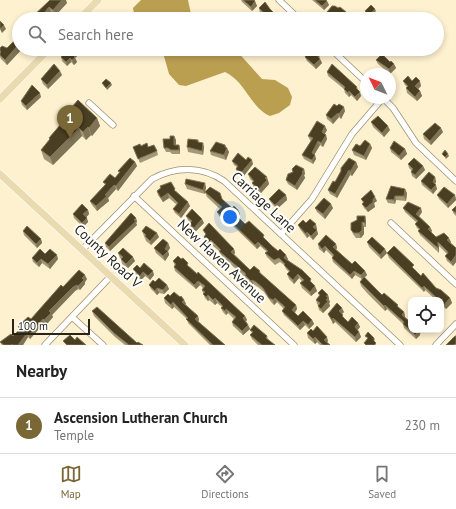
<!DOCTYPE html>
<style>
:root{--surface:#fff;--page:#f2f2f2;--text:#222;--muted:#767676;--line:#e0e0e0;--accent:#796736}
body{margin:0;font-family:"PT Sans",sans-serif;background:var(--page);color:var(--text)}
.controls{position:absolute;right:12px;bottom:12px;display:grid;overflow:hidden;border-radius:8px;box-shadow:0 2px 6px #0003}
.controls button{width:36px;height:36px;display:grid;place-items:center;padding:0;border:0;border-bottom:1px solid var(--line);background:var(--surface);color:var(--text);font:20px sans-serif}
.compass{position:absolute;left:360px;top:68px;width:36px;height:36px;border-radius:50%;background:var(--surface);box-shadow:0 2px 6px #0003;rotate:313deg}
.scale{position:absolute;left:12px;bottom:10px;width:78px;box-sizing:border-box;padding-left:4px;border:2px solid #2a2518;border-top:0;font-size:11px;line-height:14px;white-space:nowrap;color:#2a2518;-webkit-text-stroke:3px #fff;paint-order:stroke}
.you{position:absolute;left:230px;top:217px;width:14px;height:14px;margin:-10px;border:3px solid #fff;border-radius:50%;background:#1a73e8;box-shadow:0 0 0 6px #1a73e833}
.badge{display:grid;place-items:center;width:26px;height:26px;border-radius:50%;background:var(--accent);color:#fff;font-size:13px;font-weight:700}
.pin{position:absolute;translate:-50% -33px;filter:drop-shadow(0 1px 2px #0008)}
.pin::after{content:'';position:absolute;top:21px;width:14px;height:12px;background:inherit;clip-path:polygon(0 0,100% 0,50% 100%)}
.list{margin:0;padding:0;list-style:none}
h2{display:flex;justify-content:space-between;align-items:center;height:52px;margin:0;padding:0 16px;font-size:17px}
h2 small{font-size:13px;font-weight:400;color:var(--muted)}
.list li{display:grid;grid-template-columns:26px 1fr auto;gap:12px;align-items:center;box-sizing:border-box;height:56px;padding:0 16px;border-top:1px solid var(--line)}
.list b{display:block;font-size:15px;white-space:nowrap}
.list p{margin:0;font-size:13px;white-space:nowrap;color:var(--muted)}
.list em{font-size:13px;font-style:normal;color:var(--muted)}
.icon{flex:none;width:22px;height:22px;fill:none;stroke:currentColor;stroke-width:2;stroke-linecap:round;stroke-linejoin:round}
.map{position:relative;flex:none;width:456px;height:345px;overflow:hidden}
.search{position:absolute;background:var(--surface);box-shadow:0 2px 6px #0003;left:12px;right:12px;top:12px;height:44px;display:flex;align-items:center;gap:10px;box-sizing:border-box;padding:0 14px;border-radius:22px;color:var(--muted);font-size:15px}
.sheet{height:108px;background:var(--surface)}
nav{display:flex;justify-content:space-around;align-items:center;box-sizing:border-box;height:56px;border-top:1px solid var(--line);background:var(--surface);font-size:11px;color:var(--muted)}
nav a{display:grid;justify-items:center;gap:2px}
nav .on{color:var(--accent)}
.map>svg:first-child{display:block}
.water{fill:#bb9f51}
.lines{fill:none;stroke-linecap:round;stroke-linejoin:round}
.minor-casing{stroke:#9d9171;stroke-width:7}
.major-casing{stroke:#fff;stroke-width:8}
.minor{stroke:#fff;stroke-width:5.5}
.major{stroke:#eadab0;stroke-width:7}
.wall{fill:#a49878}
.shaded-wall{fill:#807456}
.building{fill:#4a3f22;stroke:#807456}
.labels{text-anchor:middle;stroke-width:4;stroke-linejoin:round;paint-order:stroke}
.street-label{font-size:14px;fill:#2a2518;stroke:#fff}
</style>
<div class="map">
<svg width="456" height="345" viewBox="0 0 456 345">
<rect width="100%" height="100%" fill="#fef1cf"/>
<g class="water">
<path d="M141,0H188L192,19H135L133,8Z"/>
<path d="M162,49H235L262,79L275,80L288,88L292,97L290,105L279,113L270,116C250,107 246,82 225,72L186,86L179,85L169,74Z"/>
</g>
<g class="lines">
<defs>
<g id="minor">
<path d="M279,0L299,19"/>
<path d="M331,49L366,82"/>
<path d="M383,98L393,108L416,143L456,181"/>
<path d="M89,103L113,125"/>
<path d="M134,196L294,345"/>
<path d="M391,223L456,284"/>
<path d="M281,234L312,199L352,134L383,98"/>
<path d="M82,250L152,179C176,166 202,166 224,181L400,345"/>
<path d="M72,317L103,345"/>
<path d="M45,345L111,276"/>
<path d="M436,345L456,324"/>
</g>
<g id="major">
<path d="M79,19L98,0"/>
<path d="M0,99L49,49"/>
<path d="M0,174L185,345"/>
</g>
</defs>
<use href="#minor" class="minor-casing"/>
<use href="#major" class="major-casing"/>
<use href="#minor" class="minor"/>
<use href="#major" class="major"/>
</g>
<g class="wall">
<path d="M50,0L67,3L55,16L51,13L46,19Z"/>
<path d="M241,0H254L257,6L252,11L242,2Z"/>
<path d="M312,0H326L329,5L324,10Z"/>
<path d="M259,8L270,9L278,17L283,19H267L260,13Z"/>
<path d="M327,12L352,19H332L329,17Z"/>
<path d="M0,48H7L22,49L7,65L1,59L0,57Z"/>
<path d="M362,49H371L367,54Z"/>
<path d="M80,53L75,58L77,62L74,65L71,62L67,66L62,61L61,57Z"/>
<path d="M320,56L319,57L322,63L316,69L307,61L305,57Z"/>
<path d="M376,60L390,62L394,64L396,68L390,74L378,64Z"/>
<path d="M327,72L357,87L361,96L357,101L351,95L349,97L345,93L344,89L328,76Z"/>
<path d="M62,75L48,89L43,84L41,79Z"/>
<path d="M403,81L421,86L418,89L420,91L422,96L417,101L407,93L406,88L407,87L405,85Z"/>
<path d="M41,97L27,110L22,105L21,101Z"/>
<path d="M345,111L341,119L339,117L333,124L327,119L326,115Z"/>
<path d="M65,115L97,118L100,126L92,136L91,135L86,140L82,136L53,165L44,159L41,150L49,140V138L66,118Z"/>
<path d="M371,122L390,130L384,137L373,127Z"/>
<path d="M327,130L325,134L327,139L323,147L320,145L314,155L316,159L313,164L304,159L302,155L311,141L310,140L308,136Z"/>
<path d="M443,132L431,145L424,139L423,134Z"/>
<path d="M174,136L176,140V145H179L180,149V154H172L170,152H166L164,148L170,139Z"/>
<path d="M199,142L204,147L203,155L188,152L187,147Z"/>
<path d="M370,144L372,148L366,160L354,155L352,150Z"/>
<path d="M133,147H148L157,151L158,155L140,163Z"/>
<path d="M226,148H227L229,152L226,160L211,155L210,151Z"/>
<path d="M390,148L405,149L407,154L401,160L391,152Z"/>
<path d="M246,160L253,164L243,177L237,173L236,169L237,167L234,165L232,161Z"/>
<path d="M135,162L137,166L118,191L116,189L108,198L109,201L97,211L92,205L90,201L105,185L103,182L115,178L119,173L118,171Z"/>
<path d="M356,162L358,167L352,176L350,175L337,198L330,194L328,190Z"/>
<path d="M408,164L423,166L425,170L416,179L412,176L411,172L412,171L409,168Z"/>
<path d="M304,169L305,174L304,175L305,178L297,190L288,184L286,180Z"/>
<path d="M248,174L268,181L269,184L261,193L254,188L252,183L253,182L250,179Z"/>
<path d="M435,177L436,182L435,184L437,189L433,194L422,185L421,181Z"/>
<path d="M185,184L206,187L205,194L187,189Z"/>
<path d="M160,186L176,191L190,206L181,218L175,213L173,209L177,205L169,198L163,202L158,195L157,191L160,188Z"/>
<path d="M391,186L407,193L406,201L396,200L395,204L388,203L386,199Z"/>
<path d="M205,192L222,199L232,208L238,210L240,214L238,217L245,224L266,240L272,246L288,259V260L313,284L317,291L311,296L302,288L300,283L302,281L299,278L294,284L289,279L287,274L289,272L286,269L284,265L280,262L275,265L267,257L265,253L267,252L260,246L257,249L232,225L230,227L219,216L217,212L220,209L207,197Z"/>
<path d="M286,195L287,200L277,209L271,203L269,199Z"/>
<path d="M437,195H455L456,200L448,208L439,199Z"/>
<path d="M361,199L377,201L374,203L375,207L368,212L364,208L362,204L363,203Z"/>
<path d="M456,206V216L454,214L452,210Z"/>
<path d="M315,208H333L325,219L317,212Z"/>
<path d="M403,208L422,212L419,216L430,227L432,231L431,232L436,237L451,242L450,243L456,248V262L453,266L447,261L445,256L447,254L439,246V253L420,235L418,231L419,230L417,228L415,224L417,223L405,212Z"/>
<path d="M88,210L89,214L86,217L88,222L83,227L74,218L73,214Z"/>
<path d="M186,216L204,223L195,232L191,228L189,224L190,222L188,220Z"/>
<path d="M136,218L137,222L136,223L137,225L110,251L106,247L105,243Z"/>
<path d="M366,220V227H364V234L361,238H356L353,234L351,230Z"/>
<path d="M306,223L317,229L316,230L318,234L313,240L309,236L307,238L300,229L298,225Z"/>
<path d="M203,230L234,249L235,253L234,254L250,270L260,271L261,275L296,305L297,309L295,313L298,316L312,320L314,324L309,329L305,325L300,330L284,315L282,311L284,309L277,302L274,305L271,302L264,292L258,287L253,284L252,285L246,280L245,277L221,256L219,251L212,245L210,246L205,242L204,237L206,235Z"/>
<path d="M23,231L41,239L42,243L37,248L24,235Z"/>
<path d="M142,231L159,237L151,245L146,241Z"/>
<path d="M367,242L387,253L381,259L369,247Z"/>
<path d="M168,243L170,248L168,251L169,255L165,261L156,253L154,248Z"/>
<path d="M318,244H336L337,248L336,250L352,264L365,271L367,275L365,277L382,295L399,308L404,312L405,316V317L421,332L420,334V335L416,339L404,328L403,324L387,309L385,311L367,293L361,286L360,282L362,279L355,275L352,279L333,262L332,258L333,257L326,250L324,253L319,249Z"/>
<path d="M118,253L135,261L128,268L122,264L121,259L120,258Z"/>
<path d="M387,253L416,270H415L421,276L436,288L450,298L452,303L446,309L441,305V300H436L425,290L424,292L389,258Z"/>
<path d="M45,254L58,259L50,269L42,263L39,267L33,262L32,258Z"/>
<path d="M173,261L190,267L245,316L247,320L246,321L250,329L243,335L233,326L232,322L234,319L228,313L226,315L223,312L221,308L222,307L217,303L215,305L209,300L208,301L205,298L202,290L203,288L200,285L196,289L175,271L174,267L175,266Z"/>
<path d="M140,268L154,275L150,280L145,276L141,280L135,274L133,269Z"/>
<path d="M87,279L85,282V284L80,290L78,289L75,291L52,315L53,317L46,325L44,323L30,339L28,337L23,345H2L0,342L13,336L19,330L18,326L31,319L63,287Z"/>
<path d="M155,282L167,285L169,289L164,294L159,293L157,295L151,289L149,285Z"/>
<path d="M318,293L328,295L329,299V300L330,302L329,303L330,306L323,313L319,310L318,306V305L317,304L316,300L319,296Z"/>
<path d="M170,296L180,297L184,300L186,304H185L198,316L199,320L198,321L225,345H210L188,323L187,319L174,307L172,309L165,303L164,298Z"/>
<path d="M92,311L137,343L143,345H125L115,337L94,316Z"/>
<path d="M344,312L342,314L344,318L348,322L358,323L360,327L357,330L359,332L361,337L356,342L335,322L333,324L328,314Z"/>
<path d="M250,330L267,336L268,340L275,345H258L252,339L250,335L252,333Z"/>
<path d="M313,331L328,341L327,342L330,345H320L317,342L315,344L308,338L307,333Z"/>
</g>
<g class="shaded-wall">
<path d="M62,0H66L67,3L55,16L53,10Z"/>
<path d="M255,1L257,6L252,11L251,7Z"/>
<path d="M327,1L329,5L324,10L322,6Z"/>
<path d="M49,7L51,13L46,19H42L41,17Z"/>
<path d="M375,9L376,11L370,17L369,15Z"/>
<path d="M4,25L6,29L2,33L0,29Z"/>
<path d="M19,44V49H22L7,65L5,60Z"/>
<path d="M79,49L80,53L75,58L77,62L74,65L72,60L73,55Z"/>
<path d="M365,49H371L367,54Z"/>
<path d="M318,51L320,56L317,58L316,54Z"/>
<path d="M70,58L71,62L67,66L66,62Z"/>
<path d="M320,59L322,63L316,69L314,65Z"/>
<path d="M394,64L396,68L390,74L389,69Z"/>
<path d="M60,71L62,75L48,89L47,85Z"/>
<path d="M420,81L421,86L417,90L415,86Z"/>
<path d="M111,83L112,85L107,90L106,88Z"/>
<path d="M349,91L351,95L349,97L348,93Z"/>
<path d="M420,91L422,96L417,101L415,97Z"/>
<path d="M360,92L361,96L357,101L355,97Z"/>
<path d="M40,93L41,97L27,110L26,106Z"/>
<path d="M344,107L345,111L341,119L339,114Z"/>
<path d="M338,113L339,117L333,124L331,119Z"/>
<path d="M97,118L100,126L92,136L89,128Z"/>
<path d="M325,126L327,130L323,136L322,132Z"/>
<path d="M388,126L390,130L384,137L382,133Z"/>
<path d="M88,127L91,135L86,140L83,132Z"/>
<path d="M79,128L82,136L53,165L50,157Z"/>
<path d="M441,128L443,132L431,145L430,141Z"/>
<path d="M326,135L327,139L323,147L321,143Z"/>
<path d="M174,136L176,140V149L174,145Z"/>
<path d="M318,141L320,145L313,157L312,153Z"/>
<path d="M203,143L204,147L203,155L202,151Z"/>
<path d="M370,144L372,148L366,160L364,156Z"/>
<path d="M179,145L180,149V154L179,150Z"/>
<path d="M225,145L229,152L226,160L224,155L225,147Z"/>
<path d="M405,149L407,154L401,160L399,156Z"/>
<path d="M448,154L449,156L446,159L445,157Z"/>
<path d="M315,155L316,159L313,164L312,160Z"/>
<path d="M252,160L253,164L243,177L241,173Z"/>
<path d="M135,162L137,166L118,191L116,186Z"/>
<path d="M356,162L358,167L352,176L350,172Z"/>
<path d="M423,166L425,170L416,179L415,175Z"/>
<path d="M304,169L305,174L304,175L305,178L297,190L295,186Z"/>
<path d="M349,170L350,175L337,198L335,194Z"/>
<path d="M267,177L269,184L261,193L259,189Z"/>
<path d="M435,177L436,182L434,186L433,182Z"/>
<path d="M205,183L206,187L205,194L203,190Z"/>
<path d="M114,185L116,189L108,198L109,201L97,211L96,206Z"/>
<path d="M436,185L437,189L433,194L431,190Z"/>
<path d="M405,189L407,193L406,201L404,196Z"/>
<path d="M168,193L169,198L163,202L161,198Z"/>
<path d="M286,195L287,200L277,209L275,205Z"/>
<path d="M455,195L456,200L448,208L447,204Z"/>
<path d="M395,196L396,200L395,204L394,200Z"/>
<path d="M375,197L377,201L374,203L375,207L368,212L366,208Z"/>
<path d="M188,202L190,206L181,218L179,214Z"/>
<path d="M331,204L333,208L325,219L323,214Z"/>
<path d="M421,208L422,212L418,218L416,214Z"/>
<path d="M88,210L89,214L85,219L83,214Z"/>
<path d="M238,210L240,214L236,218L235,214Z"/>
<path d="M365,216L366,220V227L365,223Z"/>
<path d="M87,218L88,222L83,227L82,223Z"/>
<path d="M136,218L137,222L136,223L137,225L110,251L109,247Z"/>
<path d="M202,219L204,223L195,232L194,228Z"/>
<path d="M230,221L232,225L230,227L228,223Z"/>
<path d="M362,222L364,227V234L361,238L359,233Z"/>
<path d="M316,224L317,229L315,231L313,227Z"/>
<path d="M430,227L432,231L430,234L428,229Z"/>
<path d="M317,230L318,234L313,240L311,236Z"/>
<path d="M307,232L309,236L307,238L306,234Z"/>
<path d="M157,233L159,237L151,245L150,241Z"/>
<path d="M449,238L451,242L449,245L447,240Z"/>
<path d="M41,239L42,243L37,248L36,244Z"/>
<path d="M211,240L212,245L210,246L209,242Z"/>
<path d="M258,242L260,246L257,249L255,245Z"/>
<path d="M438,242L439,246V253L438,248Z"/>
<path d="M168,243L170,248L168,251L169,255L165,261L163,256L165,249Z"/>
<path d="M336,244L337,248L335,251L333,247Z"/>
<path d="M325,246L326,250L324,253L322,249Z"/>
<path d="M234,249L235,253L233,256L231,252Z"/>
<path d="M385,249L387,253L381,259L380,255Z"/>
<path d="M57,255L58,259L50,269L48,264Z"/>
<path d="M286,255L288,259L286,262L284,258Z"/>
<path d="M456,255V262L453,266L451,262Z"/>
<path d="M133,257L135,261L128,268L126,264Z"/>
<path d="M41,259L42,263L39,267L37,263Z"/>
<path d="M153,271L154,275L150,280L148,276Z"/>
<path d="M354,271L355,275L352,279L350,275Z"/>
<path d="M365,271L367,275L362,280L361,275Z"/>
<path d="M143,272L145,276L141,280L140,276Z"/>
<path d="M298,274L299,278L294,284L293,280Z"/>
<path d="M85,275L87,279L85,282V284L80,290L78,286L82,278Z"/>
<path d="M252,280L253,284L252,285L251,281Z"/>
<path d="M198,281L200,285L196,289L194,285Z"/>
<path d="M77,285L78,289L75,291L52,315L53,317L46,325L44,320L49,311L73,287Z"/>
<path d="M167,285L169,289L164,294L163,290Z"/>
<path d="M315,286L317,291L311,296L310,292Z"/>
<path d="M424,286L425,290L424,292L422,288Z"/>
<path d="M157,288L159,293L157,295L155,291Z"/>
<path d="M208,295L209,300L208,301L206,297Z"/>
<path d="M328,295L329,299V300L330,302L329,303L330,306L323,313L321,309L326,300V296Z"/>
<path d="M215,298L217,303L215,305L213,300Z"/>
<path d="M275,298L277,302L274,305L273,300Z"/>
<path d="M450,298L452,303L446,309L444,305Z"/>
<path d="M184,300L186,304L184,306L182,302Z"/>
<path d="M173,302L174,307L172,309L171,305Z"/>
<path d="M296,305L297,309L293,314L292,310Z"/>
<path d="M385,305L387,309L385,311L384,306Z"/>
<path d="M342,308L344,312L340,315L339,311Z"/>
<path d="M226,309L228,313L226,315L225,311Z"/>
<path d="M404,312L405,316L404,319L402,315Z"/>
<path d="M198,316L199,320L197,323L195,319Z"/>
<path d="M245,316L247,320L245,322L243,318Z"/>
<path d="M333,318L335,322L333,324L332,320Z"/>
<path d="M43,319L44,323L30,339L29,335Z"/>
<path d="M312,320L314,324L309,329L308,325Z"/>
<path d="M303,321L305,325L300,330L298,326Z"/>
<path d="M358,323L360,327L357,331L355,327Z"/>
<path d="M248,325L250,329L243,335L242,331Z"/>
<path d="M418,330H421V332L420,334V335L416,339L415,335Z"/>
<path d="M359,332L361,337L356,342L355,337Z"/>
<path d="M27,333L28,337L23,345H18Z"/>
<path d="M315,337L317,342L315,344L313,339Z"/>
<path d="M327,337L328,341L326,344L324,340Z"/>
</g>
<g class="building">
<path d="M50,0H62L53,10L49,7L41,17L43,19H30Z"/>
<path d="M243,0H254L255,1L251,7Z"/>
<path d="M315,0H326L327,1L322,6Z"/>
<path d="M265,2L270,9L278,17L280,15L283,19H270L259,8Z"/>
<path d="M371,5L375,9L369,15L365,11Z"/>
<path d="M332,6H335L338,8L340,7L352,17L350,19H335L327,12Z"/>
<path d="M0,21L4,25L0,29Z"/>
<path d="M19,36V44L5,60L0,55V53L1,52L0,51V48L2,46L7,48Z"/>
<path d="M68,49H78L73,55L75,57L72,60L70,58L66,62L61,57Z"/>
<path d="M311,49H316L318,51L316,54L320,59L314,65L305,57Z"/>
<path d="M382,54L390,62L391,61L394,64L389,69L376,60Z"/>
<path d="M54,64L60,71L47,85L41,79Z"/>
<path d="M332,64L357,87L356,88L360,92L355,97L349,91L348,93L344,89L345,87L327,72Z"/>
<path d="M408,76L412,81L416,77L420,81L415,86L420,91L415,97L406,88L408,86L403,81Z"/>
<path d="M106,79L111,83L106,88L102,83Z"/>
<path d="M32,85L40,93L26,106L21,101Z"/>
<path d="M78,100L97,118L89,128L88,127L83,132L79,128L50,157L41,150L50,139L49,138L67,117L65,115Z"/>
<path d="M334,104L337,106L339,104L344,107L339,114L338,113L331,119L326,115Z"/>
<path d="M378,116L388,126L382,133L371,122Z"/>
<path d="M317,121L325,126L322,132L326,135L321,143L318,141L312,153L315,155L312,160L302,155L313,138L308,136Z"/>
<path d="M435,123L441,128L430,141L423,134Z"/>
<path d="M170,136H174V145H179V150H171L168,148H164L163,139H170Z"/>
<path d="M188,139L198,140V142L203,143L202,151L187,147Z"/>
<path d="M365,140L370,144L364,156L352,150L356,144L360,146Z"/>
<path d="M394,141L405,149L399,156L390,148Z"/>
<path d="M216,142L225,145V147L227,148L224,155L210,151Z"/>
<path d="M147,143L148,147L154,145L157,151L138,159L133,147L140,144L141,146Z"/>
<path d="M445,150L448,154L445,157L442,154Z"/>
<path d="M238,153L246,160L248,157L252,160L241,173L236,169L238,166L232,161Z"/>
<path d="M130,158L135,162L116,186L114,185L105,195L107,196L96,206L90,201L106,184L103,182L110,174L115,178L120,172L118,171Z"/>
<path d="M349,158L356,162L350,172L349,170L335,194L328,190L333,181L335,182L341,171V168Z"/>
<path d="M414,158L423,166L415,175L411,172L413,169L408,164Z"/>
<path d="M296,165L304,169L302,172L303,173L295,186L286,180L288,174L293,172L292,169Z"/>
<path d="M255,167L267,177L265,178L267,180L259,189L252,183L254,181L248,174Z"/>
<path d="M429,172L435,177L433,182L436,185L431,190L421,181Z"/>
<path d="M186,179L205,183L203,190L185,184Z"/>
<path d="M171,182L175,189L174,190L188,202L179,214L173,209L178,203L168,193L161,198L157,191L161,188L160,186Z"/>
<path d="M391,186L405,189L404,196H395L394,200L386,199Z"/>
<path d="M210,187L220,193L222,199L232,208L234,206L238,210L235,214L245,224L249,221L264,235L263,237L272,246L278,251L280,249L286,255L284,258L302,270L311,279L310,281L315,286L310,292L300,283L304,280L298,274L293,280L287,274L290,271L284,265L285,264L279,258L274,260L265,253L268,251L258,242L255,245L230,221L228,223L217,212L222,207L205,192Z"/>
<path d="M444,187L455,195L447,204L437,195Z"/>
<path d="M279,189L286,195L275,205L269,199Z"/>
<path d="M371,190L375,197L373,199V202L366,208L362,204L364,202L361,199Z"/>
<path d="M324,198L331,204L323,214L315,208Z"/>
<path d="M408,202L421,208L416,214L430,227L428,229L436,237L444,233L449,238L447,240L456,248V255L451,262L445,256L448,253L447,251L438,242V248L418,231L420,229L415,224L418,221L403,208Z"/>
<path d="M82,204L88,210L83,214L87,218L82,223L73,214Z"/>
<path d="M456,206V213L452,210Z"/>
<path d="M192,209L202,219L194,228L189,224L192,221L186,216Z"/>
<path d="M131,213L136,218L134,220L136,221L109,247L105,243Z"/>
<path d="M357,216H365V223L362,222V230L359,233H354L351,230V223L357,220Z"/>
<path d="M310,219L316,224L313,227L317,230L311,236L307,232L306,234L298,225L303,220L306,223Z"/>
<path d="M209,223L234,249L231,252L250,270L254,266L260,271L259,272L296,305L292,310L298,316L303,311L312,320L308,325L303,321L298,326L282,311L285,307L275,298L273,300L269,298L263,288L256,282L252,280L251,281L245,275L246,274L219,251L221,250L211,240L209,242L204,237L206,234L203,230Z"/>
<path d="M27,226L41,239L36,244L23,231Z"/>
<path d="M146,226L157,233L150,241L145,236L146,235L142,231Z"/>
<path d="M326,235L336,244L333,247L352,264L355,261L365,271L361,275L354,271L350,275L332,258L334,255L325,246L322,249L318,244Z"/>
<path d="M372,237L385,249L380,255L367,242Z"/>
<path d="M163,239L168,243L165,249L168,251L163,256L154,248Z"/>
<path d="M394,246L414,265L412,267L421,276L423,273L436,288L441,290L450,298L444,305L441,302V300H439L424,286L422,288L387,253Z"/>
<path d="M123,248L133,257L126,264L121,259L123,257L118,253Z"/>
<path d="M40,249L45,254L50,249L57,255L48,264L41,259L37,263L32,258Z"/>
<path d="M178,256L181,259L183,258L188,263L187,265L197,274L198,272L245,316L243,318L248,325L242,331L232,322L236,317L226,309L225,311L221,308L223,306L215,298L213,300L208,295L206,297L203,294L205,292L202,290L205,286L198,281L194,285L174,267L176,264L173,261Z"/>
<path d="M144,263L153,271L148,276L143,272L140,276L133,269L137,265L140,268Z"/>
<path d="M79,270L85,275L82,278L84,280L78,286L77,285L73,287L49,311L51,313L44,320L43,319L29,335L27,333L18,345H13L12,344V345H4L0,342L11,334L13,336L20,329L18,326L28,317L31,319L61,285L63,287Z"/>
<path d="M364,277L382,295L384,293L398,305L397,306L404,312L402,315L409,321L411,320V330H418L419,331L415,335L403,324L404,322L385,305L384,306L360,282Z"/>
<path d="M159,278L167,285L163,290L157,288L155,291L149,285L153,280L155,282Z"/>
<path d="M322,289L328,295L326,296L328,298L326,300L328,301L321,309L318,306L320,303L316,300L320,295L318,293Z"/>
<path d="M174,292L180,297L181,296L184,300L182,302L198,316L195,319L225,345H213L186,319L188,318L173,302L171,305L164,298L168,294L170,296Z"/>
<path d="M337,303L342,308L339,311L343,315L342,316L348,322L352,317L358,323L355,327L359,332L355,337L333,318L332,320L328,314Z"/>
<path d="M97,307L137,343L138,342L143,345H129L114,333L92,311Z"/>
<path d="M254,325L267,336L266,338L275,345H262L250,335L253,332L250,330Z"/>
<path d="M317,326L327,337L324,340L330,345H323L315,337L313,339L307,333L311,329L313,331Z"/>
<path d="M368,332L374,338V341L376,343L375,344V345H366L364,343L368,338L365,336Z"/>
<path d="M70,335L75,340L77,337L86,345H67L63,341Z"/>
<path d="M455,336H456V344L454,345H446Z"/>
</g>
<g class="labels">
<g class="street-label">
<text transform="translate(264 202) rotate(43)" y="5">Carriage Lane</text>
<text transform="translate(108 256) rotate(43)" y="5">County Road V</text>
<text transform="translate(222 261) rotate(43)" y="5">New Haven Avenue</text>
</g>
</g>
</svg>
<div class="controls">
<button><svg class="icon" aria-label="locate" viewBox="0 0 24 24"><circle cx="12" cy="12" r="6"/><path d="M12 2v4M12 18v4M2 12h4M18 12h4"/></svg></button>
</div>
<svg class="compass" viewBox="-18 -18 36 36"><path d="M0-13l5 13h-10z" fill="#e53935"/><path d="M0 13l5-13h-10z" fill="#767676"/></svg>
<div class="scale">100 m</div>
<div class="you"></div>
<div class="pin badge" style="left:70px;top:138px">1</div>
<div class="search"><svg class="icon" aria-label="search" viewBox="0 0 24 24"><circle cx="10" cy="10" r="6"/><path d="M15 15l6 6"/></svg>Search here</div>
</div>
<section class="sheet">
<h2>Nearby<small></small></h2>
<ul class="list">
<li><span class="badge">1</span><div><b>Ascension Lutheran Church</b><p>Temple</p></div><em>230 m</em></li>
</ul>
</section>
<nav>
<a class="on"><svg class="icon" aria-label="map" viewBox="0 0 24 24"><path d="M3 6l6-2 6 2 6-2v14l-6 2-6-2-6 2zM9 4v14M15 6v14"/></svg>Map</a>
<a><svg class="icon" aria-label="directions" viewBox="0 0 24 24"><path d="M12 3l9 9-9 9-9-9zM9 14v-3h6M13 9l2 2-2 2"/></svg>Directions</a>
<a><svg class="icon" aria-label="saved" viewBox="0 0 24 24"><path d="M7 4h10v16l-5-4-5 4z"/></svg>Saved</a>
</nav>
